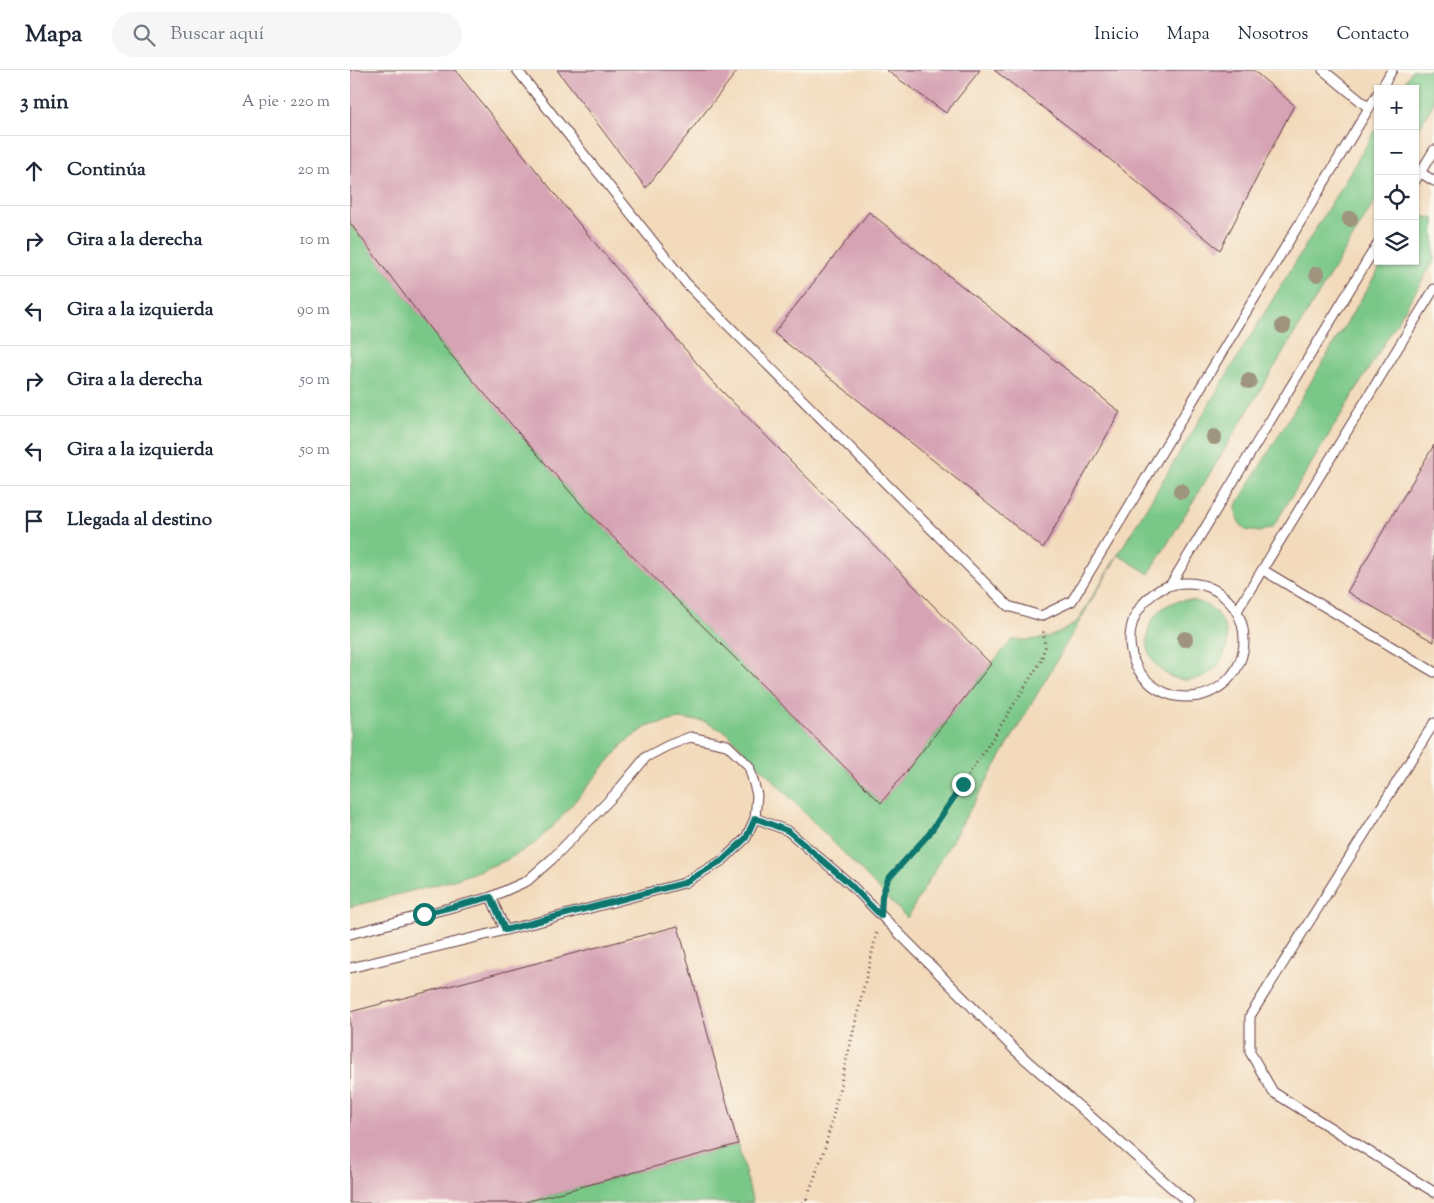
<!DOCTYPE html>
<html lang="es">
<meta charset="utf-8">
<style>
:root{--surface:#fff;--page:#f6f6f7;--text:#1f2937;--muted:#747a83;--line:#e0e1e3}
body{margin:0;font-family:"Sorts Mill Goudy",serif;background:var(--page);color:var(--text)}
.controls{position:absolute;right:15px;top:15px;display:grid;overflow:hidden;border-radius:0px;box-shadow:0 1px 4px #0004}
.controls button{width:45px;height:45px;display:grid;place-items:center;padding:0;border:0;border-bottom:1px solid var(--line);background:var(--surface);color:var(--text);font:25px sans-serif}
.stop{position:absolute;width:15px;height:15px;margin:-11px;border:4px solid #0f766e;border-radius:50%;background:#fff}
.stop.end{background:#0f766e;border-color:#fff;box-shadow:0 1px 5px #0008}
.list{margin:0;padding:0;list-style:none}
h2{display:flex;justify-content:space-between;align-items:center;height:65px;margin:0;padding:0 20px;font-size:21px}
h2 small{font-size:16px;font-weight:400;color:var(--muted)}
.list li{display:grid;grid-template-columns:32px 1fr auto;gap:15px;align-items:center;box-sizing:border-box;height:70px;padding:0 20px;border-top:1px solid var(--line)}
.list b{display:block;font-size:19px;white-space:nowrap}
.list em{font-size:16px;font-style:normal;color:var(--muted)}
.icon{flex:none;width:28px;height:28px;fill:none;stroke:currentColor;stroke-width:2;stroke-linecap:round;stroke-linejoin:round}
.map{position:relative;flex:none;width:1084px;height:1133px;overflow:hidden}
header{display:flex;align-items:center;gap:30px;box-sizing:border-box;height:70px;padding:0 25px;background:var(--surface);border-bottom:1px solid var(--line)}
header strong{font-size:24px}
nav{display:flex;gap:28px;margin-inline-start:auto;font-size:18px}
.search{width:350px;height:45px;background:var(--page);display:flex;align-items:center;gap:12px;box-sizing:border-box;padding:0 18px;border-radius:28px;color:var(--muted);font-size:19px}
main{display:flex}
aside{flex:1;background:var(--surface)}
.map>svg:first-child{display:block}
.green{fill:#7ac888;stroke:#62745a}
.building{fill:#d6a3b4}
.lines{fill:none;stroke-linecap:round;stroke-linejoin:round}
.lane-casing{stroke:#633b41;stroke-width:11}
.path{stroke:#633b41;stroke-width:3;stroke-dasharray:1 4;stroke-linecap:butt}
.lane{stroke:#fff;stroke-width:9}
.tree{fill:#9f947e}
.route{stroke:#0f766e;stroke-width:6}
</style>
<header>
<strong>Mapa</strong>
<div class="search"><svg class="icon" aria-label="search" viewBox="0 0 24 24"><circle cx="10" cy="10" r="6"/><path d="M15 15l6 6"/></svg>Buscar aquí</div>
<nav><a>Inicio</a><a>Mapa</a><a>Nosotros</a><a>Contacto</a></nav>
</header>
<main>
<aside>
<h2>3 min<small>A pie · 220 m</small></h2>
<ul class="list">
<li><svg class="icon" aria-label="ahead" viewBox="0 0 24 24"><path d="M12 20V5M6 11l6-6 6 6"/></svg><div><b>Continúa</b></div><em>20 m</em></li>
<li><svg class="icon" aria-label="right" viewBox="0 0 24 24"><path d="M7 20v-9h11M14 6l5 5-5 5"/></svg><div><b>Gira a la derecha</b></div><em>10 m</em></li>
<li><svg class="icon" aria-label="left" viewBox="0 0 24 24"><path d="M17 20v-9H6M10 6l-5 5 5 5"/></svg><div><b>Gira a la izquierda</b></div><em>90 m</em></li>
<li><svg class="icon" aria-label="right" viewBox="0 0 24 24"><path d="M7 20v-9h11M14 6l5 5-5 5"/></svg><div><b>Gira a la derecha</b></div><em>50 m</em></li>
<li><svg class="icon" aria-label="left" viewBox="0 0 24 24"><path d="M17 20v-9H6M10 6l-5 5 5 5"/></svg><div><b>Gira a la izquierda</b></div><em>50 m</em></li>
<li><svg class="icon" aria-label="arrive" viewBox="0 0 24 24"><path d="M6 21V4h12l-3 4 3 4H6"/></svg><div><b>Llegada al destino</b></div></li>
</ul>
</aside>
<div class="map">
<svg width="1084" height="1133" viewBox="0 0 1084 1133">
<rect width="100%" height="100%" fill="#fbf7ec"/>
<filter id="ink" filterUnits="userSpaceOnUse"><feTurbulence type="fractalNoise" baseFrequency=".02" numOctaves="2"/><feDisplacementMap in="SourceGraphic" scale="10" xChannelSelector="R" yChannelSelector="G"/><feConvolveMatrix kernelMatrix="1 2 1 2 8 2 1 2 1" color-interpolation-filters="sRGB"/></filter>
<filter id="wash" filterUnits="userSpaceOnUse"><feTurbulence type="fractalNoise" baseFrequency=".0096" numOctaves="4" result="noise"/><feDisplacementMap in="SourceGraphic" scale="20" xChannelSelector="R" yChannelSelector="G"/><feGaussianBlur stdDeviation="1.12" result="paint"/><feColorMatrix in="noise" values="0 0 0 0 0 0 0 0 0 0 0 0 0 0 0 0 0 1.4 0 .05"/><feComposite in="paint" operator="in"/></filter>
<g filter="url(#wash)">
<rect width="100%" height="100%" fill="#f2dabb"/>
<g class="green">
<path d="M1062,0H1084V33L1065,64V19H1051Z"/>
<path d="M1028,56V126L799,504L768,485L557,848L376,662L353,651L329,649L298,656L274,673L208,751L184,774L157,790L107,809L0,837V153L94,277L235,439L531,733L641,594L662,570C694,570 700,569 727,552Z"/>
<path d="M1071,146L1084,148V191L923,457L909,462L896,460C888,453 885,446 886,436L1034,191H1065V148Z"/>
<circle cx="837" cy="570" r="40"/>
<path d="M388,1074L403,1133H172L190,1128Z"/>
</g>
<g id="blocks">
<g class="building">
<path d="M0,0H105L235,161L362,311L641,594L531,733L235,439L94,277L0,153Z"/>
<path d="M207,0H388L296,118Z"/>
<path d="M536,0H630L596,43Z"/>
<path d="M644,0H903L944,35L870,180L746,78Z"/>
<path d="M519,142L770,342L693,478L424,263Z"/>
<path d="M1084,375V572L997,522Z"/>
<path d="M328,856L388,1074L172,1133H0V942Z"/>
</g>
</g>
</g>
<g filter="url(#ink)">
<use href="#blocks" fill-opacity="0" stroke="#633b41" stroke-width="1"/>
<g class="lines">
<defs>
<g id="lane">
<path d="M167,0L336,213L658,536L691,546L722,531L1028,23"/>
<path d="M973,0L1019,38"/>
<path d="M1031,19L1042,0"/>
<path d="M1071,103L1084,111"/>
<path d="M1065,111L1084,80"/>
<path d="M913,500L1084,602"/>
<circle cx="837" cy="570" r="57"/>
<path d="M821,514L1028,173"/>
<path d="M887,541L1084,219"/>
<path d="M1084,653L900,946V982L923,1022L1084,1122"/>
<path d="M405,748L438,761L500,814L666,981L839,1133"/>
<path d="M141,827L155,860"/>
<path d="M0,864L141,827L177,811L202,789L266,723L296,687L317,676L340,667L377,675L399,696L407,725L405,748L396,768L373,790L334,813L192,851L0,898"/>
</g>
</defs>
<use href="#lane" class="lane-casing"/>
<g class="path">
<path d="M532,827L538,809L579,764L643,668L691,591L695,577L693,558"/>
<path d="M453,1133L456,1131L476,1075L527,862"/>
</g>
<use href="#lane" class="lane"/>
</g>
<g class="tree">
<circle cx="1000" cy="149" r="8"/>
<circle cx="967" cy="204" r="8"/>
<circle cx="933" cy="256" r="8"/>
<circle cx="899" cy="311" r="8"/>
<circle cx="864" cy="367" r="8"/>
<circle cx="831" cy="421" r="8"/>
<circle cx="835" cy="569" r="8"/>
</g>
</g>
<g class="lines" filter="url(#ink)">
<path class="route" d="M74,844L141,827L155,860L334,813L373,790L396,768L405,748L438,761L500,814L531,846L532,826L538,809L579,764L613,714"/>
</g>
</svg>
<div class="controls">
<button>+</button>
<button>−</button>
<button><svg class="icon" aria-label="locate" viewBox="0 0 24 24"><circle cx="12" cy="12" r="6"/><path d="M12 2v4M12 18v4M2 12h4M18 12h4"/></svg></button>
<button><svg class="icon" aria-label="layers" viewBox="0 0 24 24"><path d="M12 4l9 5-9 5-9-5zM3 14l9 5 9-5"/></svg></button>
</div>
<div class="stop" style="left:74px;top:844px"></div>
<div class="stop end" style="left:613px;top:714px"></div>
</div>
</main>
